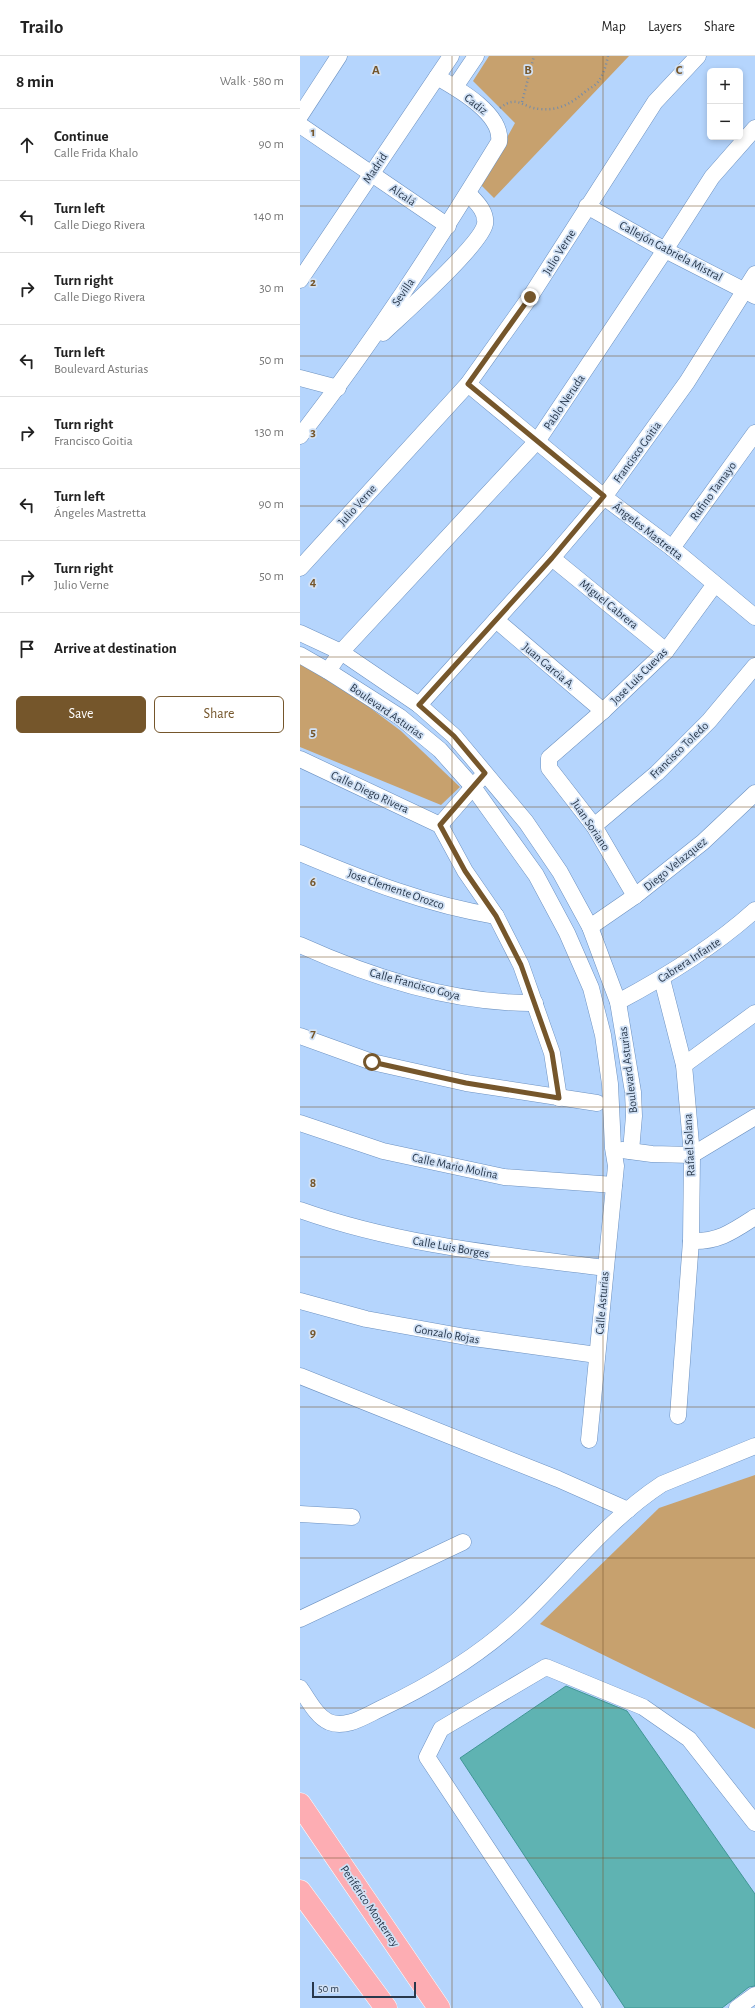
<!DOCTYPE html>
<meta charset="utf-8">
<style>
:root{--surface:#fff;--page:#f6f6f6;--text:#222;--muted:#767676;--line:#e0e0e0;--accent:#75562b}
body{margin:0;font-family:"Alegreya Sans",sans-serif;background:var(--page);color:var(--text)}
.controls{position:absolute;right:12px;top:12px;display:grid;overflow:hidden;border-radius:6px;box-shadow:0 2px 6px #0003}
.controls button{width:36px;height:36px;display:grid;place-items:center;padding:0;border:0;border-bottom:1px solid var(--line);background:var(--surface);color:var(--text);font:20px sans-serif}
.scale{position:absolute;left:12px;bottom:10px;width:104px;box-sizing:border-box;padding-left:4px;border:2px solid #28384c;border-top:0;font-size:11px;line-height:14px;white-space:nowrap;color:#28384c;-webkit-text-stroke:3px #d1e1f5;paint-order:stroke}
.stop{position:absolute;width:12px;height:12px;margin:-9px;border:3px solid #75562b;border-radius:50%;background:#fff}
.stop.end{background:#75562b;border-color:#fff;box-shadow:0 1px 4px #0008}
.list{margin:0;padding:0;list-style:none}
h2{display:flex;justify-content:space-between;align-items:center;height:52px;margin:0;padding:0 16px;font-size:17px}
h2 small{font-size:13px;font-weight:400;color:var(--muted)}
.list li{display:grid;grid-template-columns:26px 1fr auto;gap:12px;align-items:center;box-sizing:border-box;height:72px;padding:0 16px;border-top:1px solid var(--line)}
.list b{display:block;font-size:15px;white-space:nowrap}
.list p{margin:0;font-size:13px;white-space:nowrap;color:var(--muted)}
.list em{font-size:13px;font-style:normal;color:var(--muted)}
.actions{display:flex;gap:8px;padding:12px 16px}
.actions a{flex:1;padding:9px 0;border:1px solid var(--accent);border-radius:6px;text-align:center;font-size:14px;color:var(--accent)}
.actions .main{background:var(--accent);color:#fff}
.icon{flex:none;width:22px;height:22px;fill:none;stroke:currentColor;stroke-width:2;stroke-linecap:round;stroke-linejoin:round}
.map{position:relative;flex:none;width:455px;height:1952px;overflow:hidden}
header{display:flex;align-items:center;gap:24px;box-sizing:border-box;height:56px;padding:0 20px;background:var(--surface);border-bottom:1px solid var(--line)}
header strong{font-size:19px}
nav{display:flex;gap:22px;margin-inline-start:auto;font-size:14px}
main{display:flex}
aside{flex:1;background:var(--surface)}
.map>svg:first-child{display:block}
.green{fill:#c7a16e}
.building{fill:#5fb3b2;stroke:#409695}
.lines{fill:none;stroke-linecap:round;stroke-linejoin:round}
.minor-casing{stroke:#6c91c0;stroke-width:17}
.highway-casing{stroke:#fff;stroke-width:23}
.path{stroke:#738baa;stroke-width:2.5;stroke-dasharray:1 3;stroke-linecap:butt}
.minor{stroke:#fff;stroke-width:16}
.highway{stroke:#fdadb3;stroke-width:22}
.route{stroke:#75562b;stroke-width:5}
.grid{fill:none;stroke:#75562b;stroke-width:1;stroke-opacity:0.55}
.labels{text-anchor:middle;stroke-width:3.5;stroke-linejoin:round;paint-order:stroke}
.street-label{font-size:12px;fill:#28384c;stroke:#d1e1f5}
.grid-label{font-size:13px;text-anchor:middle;font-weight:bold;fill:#75562b;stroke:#d1e1f5;stroke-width:3.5;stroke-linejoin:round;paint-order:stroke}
</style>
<header>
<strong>Trailo</strong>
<nav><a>Map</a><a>Layers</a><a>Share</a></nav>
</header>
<main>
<aside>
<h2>8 min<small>Walk · 580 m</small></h2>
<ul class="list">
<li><svg class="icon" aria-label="ahead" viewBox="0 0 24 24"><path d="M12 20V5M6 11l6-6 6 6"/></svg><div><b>Continue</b><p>Calle Frida Khalo</p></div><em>90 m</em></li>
<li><svg class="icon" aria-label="left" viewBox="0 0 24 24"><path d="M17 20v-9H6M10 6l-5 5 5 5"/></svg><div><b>Turn left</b><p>Calle Diego Rivera</p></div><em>140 m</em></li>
<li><svg class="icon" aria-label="right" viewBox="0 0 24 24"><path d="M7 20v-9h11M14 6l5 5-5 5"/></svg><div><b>Turn right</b><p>Calle Diego Rivera</p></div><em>30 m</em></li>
<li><svg class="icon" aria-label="left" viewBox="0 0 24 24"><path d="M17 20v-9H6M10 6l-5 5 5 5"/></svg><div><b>Turn left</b><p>Boulevard Asturias</p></div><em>50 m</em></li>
<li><svg class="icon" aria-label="right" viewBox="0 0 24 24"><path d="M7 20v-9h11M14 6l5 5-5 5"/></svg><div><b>Turn right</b><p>Francisco Goitia</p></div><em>130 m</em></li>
<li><svg class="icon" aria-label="left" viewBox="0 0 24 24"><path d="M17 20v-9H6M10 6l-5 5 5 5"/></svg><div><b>Turn left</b><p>Ángeles Mastretta</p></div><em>90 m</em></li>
<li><svg class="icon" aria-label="right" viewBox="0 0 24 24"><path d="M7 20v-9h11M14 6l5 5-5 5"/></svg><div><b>Turn right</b><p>Julio Verne</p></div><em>50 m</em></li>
<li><svg class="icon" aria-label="arrive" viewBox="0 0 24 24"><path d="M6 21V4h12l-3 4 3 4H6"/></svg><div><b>Arrive at destination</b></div></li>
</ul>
<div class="actions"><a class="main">Save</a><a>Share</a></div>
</aside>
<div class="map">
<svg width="455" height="1952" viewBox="0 0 455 1952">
<rect width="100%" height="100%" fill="#b5d5fd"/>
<g class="green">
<path d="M189,0H329L194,142L181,129L215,67L173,25Z"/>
<path d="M0,607L41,630L101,675L160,731L141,749L0,691Z"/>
<path d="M455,1419V1673L240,1568L359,1452Z"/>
</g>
<path class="building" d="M266,1630L327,1655L455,1838V1930L449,1931L422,1952H325L160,1702Z"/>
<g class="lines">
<defs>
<g id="minor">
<path d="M155,31L176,0"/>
<path d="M0,60L39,0"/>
<path d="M0,69L148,170"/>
<path d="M287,150L365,194L455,240"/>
<path d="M0,224L151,0"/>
<path d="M83,277C102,259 181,189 185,168C187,155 175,145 168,137"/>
<path d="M0,322L38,332"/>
<path d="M168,328L304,441L372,492L455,561"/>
<path d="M0,380C73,287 137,187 199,86C203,58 158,33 137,21"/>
<path d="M372,492L455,377"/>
<path d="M252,502L366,595"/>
<path d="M0,512L168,328L230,241L355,46L398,0"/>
<path d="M196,564L303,655"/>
<path d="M0,577L41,596L119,649L154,680L226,766L260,816L290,871L318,946L333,1036L334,1060L331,1095"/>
<path d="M0,599L28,615L100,661L140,694L173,731L236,819L267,877L291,932L303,979L310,1028L313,1092L316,1110L289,1384"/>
<path d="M28,615L41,596L238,384L365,194L412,121L455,72"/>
<path d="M119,649L252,502L304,441L387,326L455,218"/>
<path d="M0,703L140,769L165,815L196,860L221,909L252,997L259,1042"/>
<path d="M140,769L180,723"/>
<path d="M294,770L357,717L409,665L455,610"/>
<path d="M0,797C64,824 127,849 196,860"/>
<path d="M335,840L294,770L249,712V702L303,655L366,595L415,528"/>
<path d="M290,871L335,840L403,786L455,737"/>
<path d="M0,889C73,922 155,948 235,947"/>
<path d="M362,923L384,1009L392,1099L391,1185L378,1360"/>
<path d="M318,946C367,920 414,891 455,854"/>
<path d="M0,980L72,1006L166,1027L297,1047"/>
<path d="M384,1009L455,957"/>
<path d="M0,1067L83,1095L204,1121L314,1129"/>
<path d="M322,1094L352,1098L392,1099L455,1061"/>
<path d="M0,1154C98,1189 203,1199 305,1212"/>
<path d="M391,1185C418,1186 432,1176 455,1161"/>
<path d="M0,1245L66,1263L166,1281L297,1299"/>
<path d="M0,1320L258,1423L328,1454"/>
<path d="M0,1458L52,1461"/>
<path d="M0,1563L163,1486"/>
<path d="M0,1632C8,1643 16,1660 29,1666C46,1673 65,1660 80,1653C133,1628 184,1597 226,1556C270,1513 310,1462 362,1428L455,1390"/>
<path d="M293,1952L127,1701L141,1673L246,1611L343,1651L389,1683L455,1767"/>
<path d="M437,1952L455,1939"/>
</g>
<g id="highway">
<path d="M0,1748L139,1952"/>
<path d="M0,1835L86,1952"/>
</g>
</defs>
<use href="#minor" class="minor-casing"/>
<use href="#highway" class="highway-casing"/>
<g class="path">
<path d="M222,46L234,0"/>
<path d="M200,52C218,38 222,52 240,53C259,55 272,47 286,35C290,32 295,30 298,26C304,18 306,9 308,0"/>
</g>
<use href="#minor" class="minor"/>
<use href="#highway" class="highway"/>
</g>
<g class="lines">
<path class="route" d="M72,1006L166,1027L259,1042L252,997L221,909L196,860L165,815L140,769L185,717L154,680L119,649L252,502L304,440L168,328L230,241"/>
</g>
<path class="grid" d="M152,0V1952M303,0V1952M0,150H455M0,300H455M0,450H455M0,601H455M0,751H455M0,901H455M0,1051H455M0,1201H455M0,1351H455M0,1502H455M0,1652H455M0,1802H455"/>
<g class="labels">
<g class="street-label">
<text transform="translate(176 48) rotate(39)" y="4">Cadiz</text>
<text transform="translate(75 112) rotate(-56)" y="4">Madrid</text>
<text transform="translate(103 139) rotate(34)" y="4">Alcalá</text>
<text transform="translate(371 195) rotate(28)" y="4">Callejón Gabriela Mistral</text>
<text transform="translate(259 196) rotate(-58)" y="4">Julio Verne</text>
<text transform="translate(103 236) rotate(-56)" y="4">Sevilla</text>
<text transform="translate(264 346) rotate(-56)" y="4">Pablo Neruda</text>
<text transform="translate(337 396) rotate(-54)" y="4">Francisco Goitia</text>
<text transform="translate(413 435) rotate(-54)" y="4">Rufino Tamayo</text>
<text transform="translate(57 449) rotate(-48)" y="4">Julio Verne</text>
<text transform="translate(348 475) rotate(38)" y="4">Ángeles Mastretta</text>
<text transform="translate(309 548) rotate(39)" y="4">Miguel Cabrera</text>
<text transform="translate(249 610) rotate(40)" y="4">Juan Garcia A.</text>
<text transform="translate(339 620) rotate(-45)" y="4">Jose Luis Cuevas</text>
<text transform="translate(87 655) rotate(35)" y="4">Boulevard Asturias</text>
<text transform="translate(379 694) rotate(-44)" y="4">Francisco Toledo</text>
<text transform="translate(70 736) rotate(25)" y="4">Calle Diego Rivera</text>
<text transform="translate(291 769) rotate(56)" y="4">Juan Soriano</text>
<text transform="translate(375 808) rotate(-39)" y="4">Diego Velazquez</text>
<text transform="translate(96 833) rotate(19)" y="4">Jose Clemente Orozco</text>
<text transform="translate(389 904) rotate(-33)" y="4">Cabrera Infante</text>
<text transform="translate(115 928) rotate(15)" y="4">Calle Francisco Goya</text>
<text transform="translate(328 1014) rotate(-97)" y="4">Boulevard Asturias</text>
<text transform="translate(389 1089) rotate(-93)" y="4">Rafael Solana</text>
<text transform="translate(155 1110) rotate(12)" y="4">Calle Mario Molina</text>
<text transform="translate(151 1191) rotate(10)" y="4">Calle Luis Borges</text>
<text transform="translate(302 1247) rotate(-85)" y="4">Calle Asturias</text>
<text transform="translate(147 1278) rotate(10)" y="4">Gonzalo Rojas</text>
<text transform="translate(70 1850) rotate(56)" y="4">Periférico Monterrey</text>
</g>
</g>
<g class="grid-label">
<text x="76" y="18">A</text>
<text x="228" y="18">B</text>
<text x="379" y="18">C</text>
<text x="13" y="80">1</text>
<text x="13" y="230">2</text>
<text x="13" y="380">3</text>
<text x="13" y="530">4</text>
<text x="13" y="680">5</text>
<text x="13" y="830">6</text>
<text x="13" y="981">7</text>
<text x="13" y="1131">8</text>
<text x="13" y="1281">9</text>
</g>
</svg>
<div class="controls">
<button>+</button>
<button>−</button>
</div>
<div class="scale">50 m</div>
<div class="stop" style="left:72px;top:1006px"></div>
<div class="stop end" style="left:230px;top:241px"></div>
</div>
</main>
